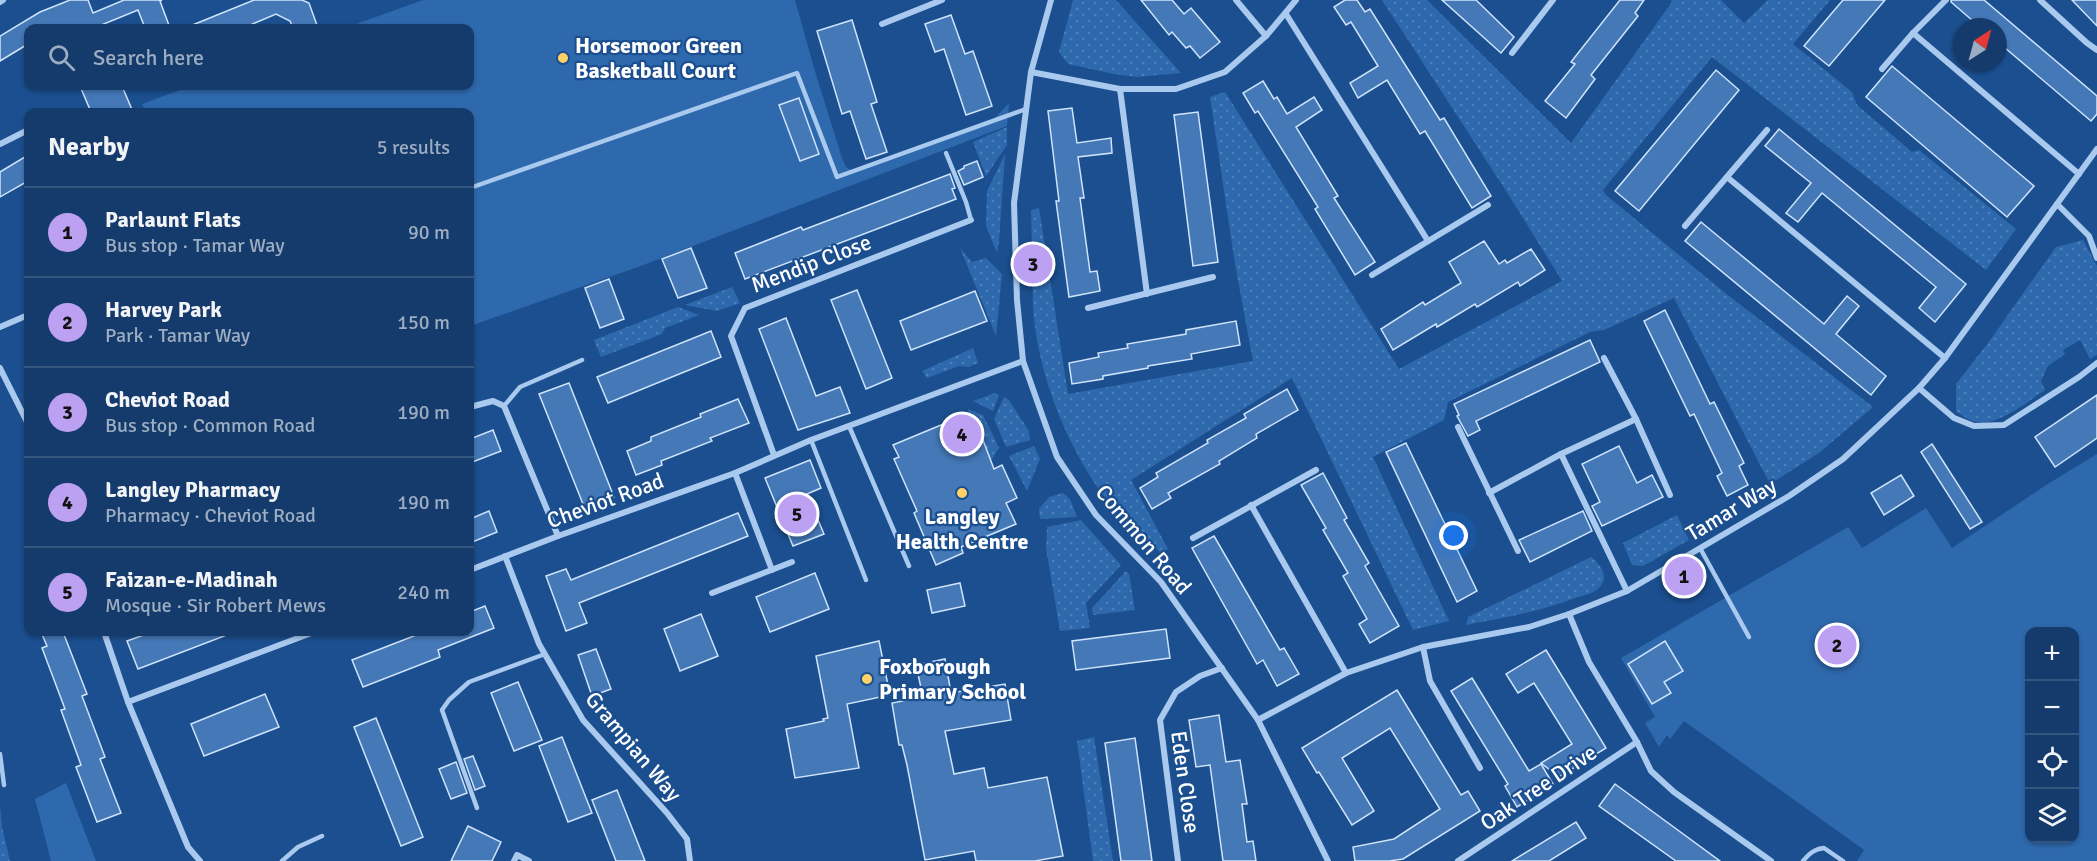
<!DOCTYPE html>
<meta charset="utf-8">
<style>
:root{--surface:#143b6b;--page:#214673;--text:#f1f3f6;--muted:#9dadc1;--line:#33557e;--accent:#bca0f2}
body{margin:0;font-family:Signika,sans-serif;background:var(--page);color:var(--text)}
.controls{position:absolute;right:18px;bottom:18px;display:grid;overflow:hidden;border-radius:12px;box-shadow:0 2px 4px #0004}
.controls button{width:54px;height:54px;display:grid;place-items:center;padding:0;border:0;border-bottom:2px solid var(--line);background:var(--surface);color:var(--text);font:30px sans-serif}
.compass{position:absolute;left:1953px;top:18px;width:54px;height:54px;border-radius:50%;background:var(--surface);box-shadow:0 2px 4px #0004;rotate:36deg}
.you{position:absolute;left:1454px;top:536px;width:21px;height:21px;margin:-15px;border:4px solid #fff;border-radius:50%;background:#1a73e8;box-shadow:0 0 0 9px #1a73e833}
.badge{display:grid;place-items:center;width:39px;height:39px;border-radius:50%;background:var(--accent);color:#111;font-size:20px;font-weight:700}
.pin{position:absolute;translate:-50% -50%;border:3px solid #fff;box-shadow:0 2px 6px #0006}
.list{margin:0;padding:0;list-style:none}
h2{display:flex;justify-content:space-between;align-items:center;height:78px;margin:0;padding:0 24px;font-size:26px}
h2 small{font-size:20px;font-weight:400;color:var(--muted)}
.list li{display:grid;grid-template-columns:39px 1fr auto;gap:18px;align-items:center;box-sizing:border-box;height:90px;padding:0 24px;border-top:2px solid var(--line)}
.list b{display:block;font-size:22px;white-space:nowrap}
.list p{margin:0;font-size:20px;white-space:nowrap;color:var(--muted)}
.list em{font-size:20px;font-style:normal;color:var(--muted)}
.icon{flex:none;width:33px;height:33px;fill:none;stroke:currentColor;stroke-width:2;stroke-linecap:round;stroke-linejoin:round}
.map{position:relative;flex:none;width:2097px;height:861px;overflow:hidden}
.search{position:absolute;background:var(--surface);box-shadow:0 2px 4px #0004;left:24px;top:24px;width:450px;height:66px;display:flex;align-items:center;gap:15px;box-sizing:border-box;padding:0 21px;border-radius:12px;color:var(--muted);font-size:22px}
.panel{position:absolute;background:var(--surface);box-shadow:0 2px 4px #0004;left:24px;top:108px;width:450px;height:528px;border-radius:12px}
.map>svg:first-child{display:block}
.grass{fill:url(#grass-dots)}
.green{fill:#2e69ad;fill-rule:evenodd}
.building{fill:#4478b7;stroke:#cfe3fa;stroke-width:1.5}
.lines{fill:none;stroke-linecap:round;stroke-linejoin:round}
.service{stroke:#a9c9ee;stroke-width:4.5}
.minor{stroke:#a9c9ee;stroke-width:6}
.poi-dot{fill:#ffd166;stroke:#1b4f8f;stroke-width:2}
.labels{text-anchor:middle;stroke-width:4.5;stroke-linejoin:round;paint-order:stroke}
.poi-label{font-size:22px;font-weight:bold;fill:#fff;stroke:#1b4f8f;text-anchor:start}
.street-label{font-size:22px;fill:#fff;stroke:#1b4f8f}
</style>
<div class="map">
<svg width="2097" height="861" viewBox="0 0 2097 861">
<defs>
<pattern id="grass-dots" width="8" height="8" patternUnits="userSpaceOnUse" patternTransform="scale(1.5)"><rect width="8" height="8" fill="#2e69ad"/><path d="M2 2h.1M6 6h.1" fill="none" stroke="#4d80b9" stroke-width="1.8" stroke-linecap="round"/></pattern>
</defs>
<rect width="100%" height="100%" fill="#1b4f8f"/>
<g class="grass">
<path d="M1073,0H1116L1181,73L1137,77L1114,74L1068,64L1059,52Z"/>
<path d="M1382,0H1427L1571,143L1672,2L1671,0H1721L1744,23L1768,0H1830L1793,44L1852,92L1857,105L1912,152L1919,150L2016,229L1986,270L1712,57L1603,190L1606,195L1724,292L1873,407L1819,453L1770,484L1674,298L1604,330L1590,332L1448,402L1444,420L1373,457L1449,621L1413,630L1292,378L1131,480L1168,549L1161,553C1142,535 1121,518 1105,498C1066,445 1037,372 1033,307C1032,274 1032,242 1031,210L1039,208L1068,394L1253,361L1235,264L1210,97L1225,92L1399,369L1562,281L1510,197Z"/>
<path d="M1007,127V145L986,176L973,142Z"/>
<path d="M1005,154L999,242L997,253L986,226L987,191Z"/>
<path d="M2083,240L2097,266V355L2090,359L2080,340L2063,350L2065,354L2048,366L2041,381L2045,390C2027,402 1995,429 1972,421C1967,419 1961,414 1956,412V384L1988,343L2056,247Z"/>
<path d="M960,248L972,262L986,258L1002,274L996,336Z"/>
<path d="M732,287L740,303L717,311L685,305Z"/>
<path d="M678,307L699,315L665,328L662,334L601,357L594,340Z"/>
<path d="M973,348L978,363L969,367L959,366L927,378L922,371Z"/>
<path d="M995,393L999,395L993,411L973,401Z"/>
<path d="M1004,397L1008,399L1029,431L1030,440L1006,447L994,419Z"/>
<path d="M968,409L983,415L999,448L991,461L975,419L966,422Z"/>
<path d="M1034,446L1040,459L1027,491L1009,456Z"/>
<path d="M1063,493L1070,499L1077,517L1040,519L1039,509L1049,497Z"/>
<path d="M1677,515L1689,540L1643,566L1632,565L1623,543Z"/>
<path d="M1081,520L1121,565L1086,603L1090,628L1060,631L1046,548L1047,527Z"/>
<path d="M1591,557C1601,565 1610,577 1599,588C1594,593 1585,595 1578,597C1542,611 1504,618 1466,625L1468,617Z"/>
<path d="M1126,571L1129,574L1135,610L1093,615L1092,608Z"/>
<path d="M1094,737L1113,861H1093L1077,741Z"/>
<path d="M0,805L2,827L10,861H0Z"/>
</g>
<g class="green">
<path d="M423,0H795L814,68L842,158L846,167L853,171L993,120L1009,103L1007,126L638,267L470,326V112H146L142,104L191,86H470V28H345Z"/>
<path d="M2097,454V861H1857L1864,850L1684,721L1670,739L1667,735L1659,747L1645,723L1655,717L1621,658L1848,527L1862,548L1926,508L1952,548L2046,485ZM2030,632H2074V838H2030Z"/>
<path d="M66,783L96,861H51L35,799Z"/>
</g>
<g class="building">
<path d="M70,0H88L93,13L124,0H162L160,1L170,28H145L138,10L94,28H28V44L0,61V36L40,12Z"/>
<path d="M254,0H302L309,3L318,28H293L290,21L276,14L243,28H185Z"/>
<path d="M1141,0H1172L1184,14L1191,8L1220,42L1200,58L1190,46L1186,48L1172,32L1169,35Z"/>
<path d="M1345,0H1357L1365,12L1370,9L1440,120L1444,118L1491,196L1472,208L1425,131L1420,134L1387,80L1358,98L1350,83L1378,66L1351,22L1346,25L1334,7Z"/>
<path d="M1442,0H1476L1514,37L1501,53Z"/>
<path d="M1620,0H1644L1635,13L1638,16L1591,75L1595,79L1566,118L1545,101L1575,64L1571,62Z"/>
<path d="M1843,0H1885L1829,66L1804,46Z"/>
<path d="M1951,0H1984L2097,96V114L2091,121L1998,42V27H1980L1951,2Z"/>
<path d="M2072,0H2097V26Z"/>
<path d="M951,15L965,54L973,51L992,106L966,115L944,49L935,52L925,24Z"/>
<path d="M852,20L877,102L871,104L887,152L866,159L850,111L842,114L817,31Z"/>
<path d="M1892,66L2034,186L2007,217L1866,97Z"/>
<path d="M1716,70L1739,90L1639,211L1615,191Z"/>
<path d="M1263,81L1274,99L1277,97L1287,114L1314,97L1322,110L1296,127L1338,196L1334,198L1375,262L1355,275L1315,209L1318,207L1258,111L1255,113L1243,93Z"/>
<path d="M80,86H122L133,112H91Z"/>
<path d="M799,98L819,154L800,161L779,105Z"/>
<path d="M1072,108L1077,143L1111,138L1112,153L1078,157L1084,198H1080L1090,272L1097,271L1100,291L1069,297L1056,201H1059L1048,111Z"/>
<path d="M1198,112L1218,262L1193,266L1174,115Z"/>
<path d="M1779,129L1966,284L1935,322L1919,308L1936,287L1822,193L1798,222L1786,213L1811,183L1765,146Z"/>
<path d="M28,155V181L0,197V172Z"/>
<path d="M977,161L983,177L964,185L958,171L964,168V166Z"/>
<path d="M950,174L955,188L952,189L956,199L745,279L735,253L801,227L803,230Z"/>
<path d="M1701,222L1824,324L1847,296L1859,306L1836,334L1886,376L1871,395L1685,241Z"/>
<path d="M1484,241L1499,264L1505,260L1507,263L1531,249L1545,270L1520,286L1518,282L1477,307L1475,304L1437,327L1436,324L1393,350L1381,329L1423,302L1425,305L1461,283L1449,262Z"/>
<path d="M691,248L707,288L678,298L662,259Z"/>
<path d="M609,279L624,319L600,328L585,288Z"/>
<path d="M857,290L892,378L866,389L831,300Z"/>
<path d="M975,291L987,321L911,350L900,321Z"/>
<path d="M1665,310L1710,404L1714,402L1744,463L1739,466L1748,485L1727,496L1717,476L1722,473L1694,414L1690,416L1644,321Z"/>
<path d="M786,318L816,396L840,387L850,413L798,430L759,329Z"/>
<path d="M1236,321L1240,345L1191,354L1192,359L1148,366V368L1103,376V379L1072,384L1069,363L1099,357L1098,353L1128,348L1127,344L1186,334V330Z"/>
<path d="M711,331L721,357L608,403L597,377Z"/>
<path d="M1590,340L1600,362L1476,421L1480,430L1468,436L1457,416L1459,415L1454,404Z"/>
<path d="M569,383L614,497L585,509L539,394Z"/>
<path d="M1287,389L1298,410L1256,434L1257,438L1219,461L1220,464L1168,493L1171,498L1152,509L1140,488L1158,477L1156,473L1208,443L1207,440L1246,418L1244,414Z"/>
<path d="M2097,395V438L2055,467L2035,437Z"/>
<path d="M738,399L749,423L710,438L712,441L661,461L662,465L636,475L627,451L651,441V437L701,417L700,414Z"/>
<path d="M975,419L994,469L1002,465L1017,498L1006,503L1016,524L961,547L963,553L936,565L914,513L917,511L894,459L899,457L893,445L941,425L958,420L962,423Z"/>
<path d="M493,430L501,451L470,463V439Z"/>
<path d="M1406,443L1477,591L1457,602L1386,452Z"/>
<path d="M1932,444L1982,522L1970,529L1921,452Z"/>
<path d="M1619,446L1637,483L1652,475L1663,497L1602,526L1592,506L1600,502L1582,464Z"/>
<path d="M810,460L821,488L807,494L824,534L793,546L765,478Z"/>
<path d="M1323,473L1347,518L1344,520L1369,563L1365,566L1399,626L1370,643L1359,624L1367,619L1343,576L1348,573L1323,530L1326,528L1301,485Z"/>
<path d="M1901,475L1914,496L1884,515L1871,493Z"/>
<path d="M489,511L497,532L470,543V519Z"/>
<path d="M1583,511L1592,531L1530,562L1519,540Z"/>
<path d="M738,513L748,536L579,603L587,623L566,631L546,576L566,569L571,580Z"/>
<path d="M1214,536L1280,650L1284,648L1299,674L1277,686L1263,660L1257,664L1192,548Z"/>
<path d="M815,573L829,609L770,632L756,597Z"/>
<path d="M960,583L965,606L932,613L927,590Z"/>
<path d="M485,606L494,628L438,650L440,657L363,687L352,660L424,632H470V612Z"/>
<path d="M701,614L718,656L680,671L664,629Z"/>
<path d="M1166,629L1170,658L1076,670L1072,641Z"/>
<path d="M41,632H63L87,694L82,696L105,757L100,759L121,813L97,822L76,767L81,765L61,710L65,709L42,648L47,646Z"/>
<path d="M152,632H232V633L138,669L127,641Z"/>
<path d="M879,641L890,695L847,704L859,768L795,778L786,729L824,721L823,719L828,718L816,656Z"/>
<path d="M1665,641L1683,671L1664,682L1671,693L1652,704L1628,664Z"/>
<path d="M596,649L611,689L592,696L578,655Z"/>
<path d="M1546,650L1606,748L1559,777L1541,763L1572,744L1534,683L1518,693L1506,674Z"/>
<path d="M945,659L951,693L1005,684L1011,720L945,731L954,774L984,768L988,788L1047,777L1063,856L1035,861H976L974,851L925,860L907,765L902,745H899L892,703L923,697L916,665Z"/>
<path d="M1472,678L1529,771L1541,764L1553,784L1517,807L1505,786L1508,784L1451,691Z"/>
<path d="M518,682L542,740L514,751L491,693Z"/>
<path d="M1397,690L1461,795L1468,791L1480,811L1403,859L1389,861H1355L1353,847L1394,839L1440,809L1390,728L1342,758L1374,811L1352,825L1319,772L1317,773L1302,748Z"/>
<path d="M265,694L279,727L204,756L191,724Z"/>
<path d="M1219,715L1226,762L1240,760L1247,804H1242L1247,842L1253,841L1256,861H1223L1210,765L1196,767L1189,720Z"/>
<path d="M376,718L423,837L401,846L354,727Z"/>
<path d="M562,737L592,813L568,822L539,746Z"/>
<path d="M1135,738L1152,861H1121L1105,743Z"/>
<path d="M473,756L485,786L475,790L464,759Z"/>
<path d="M456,762L467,793L451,799L439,769Z"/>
<path d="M1615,784L1720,861H1676L1599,806Z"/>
<path d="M617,790L645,861H616L592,800Z"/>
<path d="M1576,822L1586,838L1549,861H1512Z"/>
<path d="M468,826L501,842L492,861H451Z"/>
</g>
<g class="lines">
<g class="service">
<path d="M946,153L966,202L971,220"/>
<path d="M470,188L797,73L837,177L1026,109"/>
<path d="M504,406L520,387L582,360"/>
<path d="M849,426L909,566"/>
<path d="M811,440L866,580"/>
<path d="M1700,548L1749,637"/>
<path d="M0,754L4,785"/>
<path d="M477,808L442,710L449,700L469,682L545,654"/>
<path d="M282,861L298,847L322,836"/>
<path d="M1803,861C1809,854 1814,849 1824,848L1843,861"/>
</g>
<g class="minor">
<path d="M1051,0L1031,72L1014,203L1017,300L1023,361L1057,457L1096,515L1161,582L1258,720L1328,861"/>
<path d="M1236,0L1266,36"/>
<path d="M2040,0L2087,43L2097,50"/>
<path d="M0,2L3,0"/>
<path d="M1286,14L1428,241"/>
<path d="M882,24L942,0"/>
<path d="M1913,33L2079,174"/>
<path d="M1512,53L1553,0"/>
<path d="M1882,69L1913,33L1946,0"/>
<path d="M1031,72L1120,89H1176L1225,72L1266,36L1296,0"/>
<path d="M1120,89L1147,294"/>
<path d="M0,144L28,130"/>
<path d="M1727,177L1945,358"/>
<path d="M2057,204L2089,236L2097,258"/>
<path d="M1685,226L1767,130"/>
<path d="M1372,275L1488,205"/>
<path d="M1088,308L1213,277"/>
<path d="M0,327L28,315"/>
<path d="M1604,358L1636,419L1670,495"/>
<path d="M0,368L28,424"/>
<path d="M1919,388L1954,418L1974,426L2004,425L2079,377L2097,363"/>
<path d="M470,407L493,401L504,406L558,536"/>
<path d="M1458,427L1518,551"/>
<path d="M1561,454L1627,591"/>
<path d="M774,455L731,336L745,308L971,220"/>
<path d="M735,473L772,570"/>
<path d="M1489,493L1561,454L1636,419"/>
<path d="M1251,505L1346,673"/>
<path d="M1193,538L1316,470"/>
<path d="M505,556L539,644L583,720L667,813L687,839L690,861"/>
<path d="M470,570L558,536L735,473L811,440L1023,361"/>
<path d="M712,593L792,562"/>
<path d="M1569,614L1589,662L1637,742L1651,771L1674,792L1771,861"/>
<path d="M104,632L128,702L188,847L200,861"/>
<path d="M1423,647L1430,681L1480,768"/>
<path d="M128,702L314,632"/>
<path d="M1258,720L1346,673L1423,647L1529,627L1569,614L1627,591L1789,496L1843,459L1919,388L1945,358L2097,149"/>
<path d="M514,861L517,855L529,861"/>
<path d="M1178,861L1160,720L1176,692L1200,676L1222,668"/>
<path d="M1458,861L1637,742"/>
</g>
</g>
<g class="poi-dot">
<circle cx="563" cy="58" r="6"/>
<circle cx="962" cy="493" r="6"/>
<circle cx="867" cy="679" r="6"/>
</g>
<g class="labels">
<g class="poi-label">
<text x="575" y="53">Horsemoor Green<tspan x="575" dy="25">Basketball Court</tspan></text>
<text x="962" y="524" text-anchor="middle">Langley<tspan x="962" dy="25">Health Centre</tspan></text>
<text x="879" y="674">Foxborough<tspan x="879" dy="25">Primary School</tspan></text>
</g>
<g class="street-label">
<text transform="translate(811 263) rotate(-21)" y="8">Mendip Close</text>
<text transform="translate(605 500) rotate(-20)" y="8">Cheviot Road</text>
<text transform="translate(1731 509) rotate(-31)" y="8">Tamar Way</text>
<text transform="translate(1144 539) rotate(50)" y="8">Common Road</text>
<text transform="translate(634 746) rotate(50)" y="8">Grampian Way</text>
<text transform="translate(1186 782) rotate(82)" y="8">Eden Close</text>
<text transform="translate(1538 787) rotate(-34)" y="8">Oak Tree Drive</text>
</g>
</g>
</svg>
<div class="controls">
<button>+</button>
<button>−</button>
<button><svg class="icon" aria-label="locate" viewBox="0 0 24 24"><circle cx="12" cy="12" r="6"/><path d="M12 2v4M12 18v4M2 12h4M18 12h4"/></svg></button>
<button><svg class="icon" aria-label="layers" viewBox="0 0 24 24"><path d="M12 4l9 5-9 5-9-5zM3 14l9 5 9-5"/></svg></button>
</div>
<svg class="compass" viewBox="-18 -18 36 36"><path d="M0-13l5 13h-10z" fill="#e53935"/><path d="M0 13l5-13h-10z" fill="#9dadc1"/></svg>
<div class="you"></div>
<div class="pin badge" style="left:1684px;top:576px">1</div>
<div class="pin badge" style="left:1837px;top:645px">2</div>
<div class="pin badge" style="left:1033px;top:264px">3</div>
<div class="pin badge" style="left:962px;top:434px">4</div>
<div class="pin badge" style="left:797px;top:514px">5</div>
<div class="search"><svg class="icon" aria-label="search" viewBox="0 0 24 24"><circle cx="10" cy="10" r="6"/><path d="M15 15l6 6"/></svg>Search here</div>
<section class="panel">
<h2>Nearby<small>5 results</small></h2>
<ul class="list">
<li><span class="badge">1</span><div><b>Parlaunt Flats</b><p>Bus stop · Tamar Way</p></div><em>90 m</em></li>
<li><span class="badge">2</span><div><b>Harvey Park</b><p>Park · Tamar Way</p></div><em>150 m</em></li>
<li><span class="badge">3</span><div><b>Cheviot Road</b><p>Bus stop · Common Road</p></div><em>190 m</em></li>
<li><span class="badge">4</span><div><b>Langley Pharmacy</b><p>Pharmacy · Cheviot Road</p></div><em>190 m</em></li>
<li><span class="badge">5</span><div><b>Faizan-e-Madinah</b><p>Mosque · Sir Robert Mews</p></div><em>240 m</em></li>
</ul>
</section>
</div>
